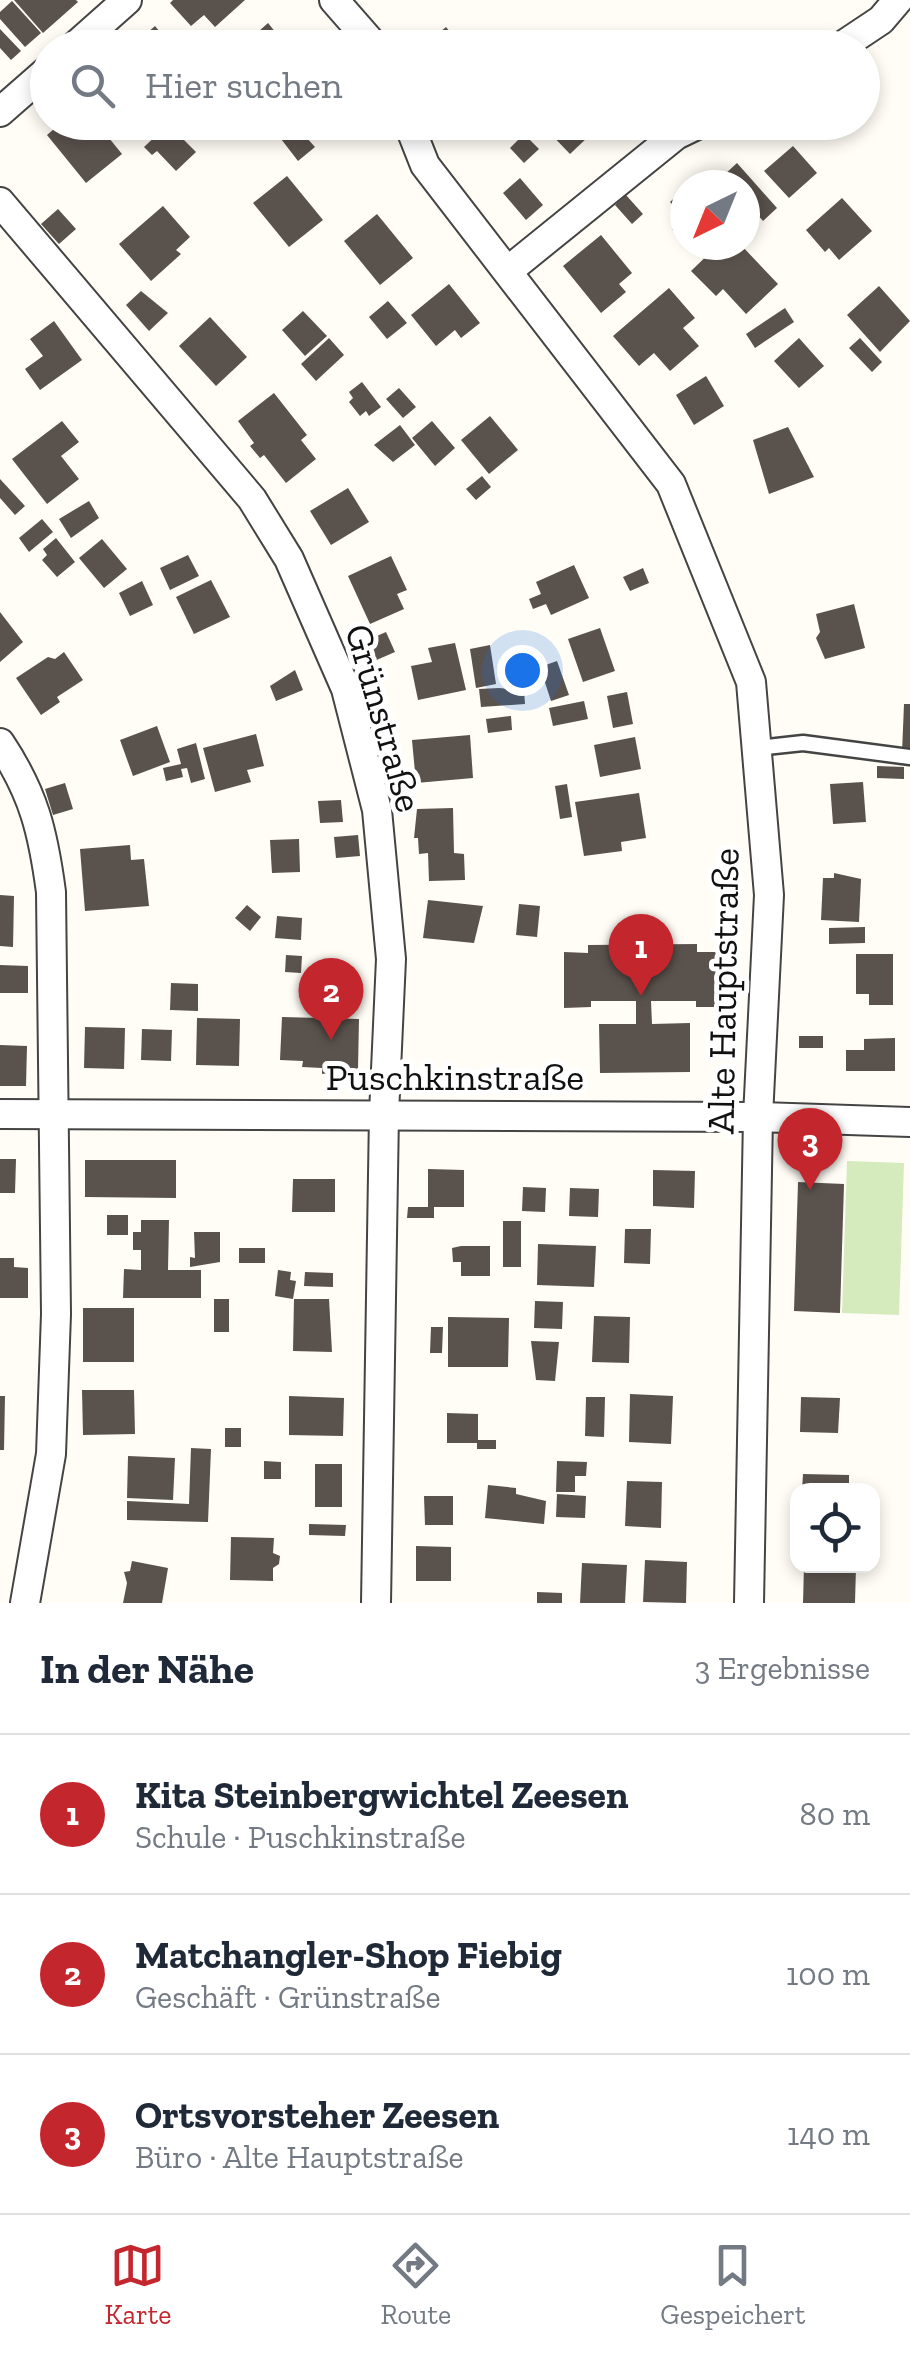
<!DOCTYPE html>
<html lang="de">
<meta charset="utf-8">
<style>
:root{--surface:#fff;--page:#f6f6f7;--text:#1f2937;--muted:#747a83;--line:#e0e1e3;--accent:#c4262e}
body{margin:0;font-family:"Zilla Slab",serif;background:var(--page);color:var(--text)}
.controls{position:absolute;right:30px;bottom:30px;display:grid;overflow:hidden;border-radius:20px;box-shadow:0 5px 15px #0003}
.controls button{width:90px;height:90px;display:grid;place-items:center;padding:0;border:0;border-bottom:2px solid var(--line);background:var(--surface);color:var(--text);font:50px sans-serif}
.compass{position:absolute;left:670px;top:170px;width:90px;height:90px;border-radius:50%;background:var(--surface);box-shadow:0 5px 15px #0003;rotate:223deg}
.you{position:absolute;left:522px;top:670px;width:35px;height:35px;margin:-25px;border:8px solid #fff;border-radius:50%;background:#1a73e8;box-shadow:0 0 0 15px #1a73e833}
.badge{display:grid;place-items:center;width:65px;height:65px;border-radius:50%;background:var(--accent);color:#fff;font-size:32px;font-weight:700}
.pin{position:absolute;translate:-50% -82px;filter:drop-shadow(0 2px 5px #0008)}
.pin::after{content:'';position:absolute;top:52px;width:35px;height:30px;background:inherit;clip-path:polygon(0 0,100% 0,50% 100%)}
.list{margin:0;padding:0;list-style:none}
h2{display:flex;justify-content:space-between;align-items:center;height:130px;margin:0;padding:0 40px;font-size:42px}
h2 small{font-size:32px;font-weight:400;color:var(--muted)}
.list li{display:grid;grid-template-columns:65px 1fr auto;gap:30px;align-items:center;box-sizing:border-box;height:160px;padding:0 40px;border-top:2px solid var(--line)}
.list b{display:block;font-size:38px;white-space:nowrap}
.list p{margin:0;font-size:32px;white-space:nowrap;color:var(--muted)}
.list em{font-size:32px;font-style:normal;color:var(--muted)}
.icon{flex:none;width:55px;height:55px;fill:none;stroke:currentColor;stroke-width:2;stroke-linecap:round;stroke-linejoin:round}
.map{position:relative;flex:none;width:910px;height:1603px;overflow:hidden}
.search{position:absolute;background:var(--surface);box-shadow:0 5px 15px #0003;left:30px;right:30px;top:30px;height:110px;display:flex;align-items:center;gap:25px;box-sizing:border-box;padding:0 35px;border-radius:55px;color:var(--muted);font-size:38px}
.sheet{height:610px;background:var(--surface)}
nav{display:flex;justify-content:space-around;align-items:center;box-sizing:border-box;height:140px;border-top:2px solid var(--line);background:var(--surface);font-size:28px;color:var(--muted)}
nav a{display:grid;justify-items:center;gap:5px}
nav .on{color:var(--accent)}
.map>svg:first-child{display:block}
.green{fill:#d5ebbd}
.building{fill:#5a524d}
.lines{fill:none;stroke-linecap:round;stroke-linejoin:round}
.service-casing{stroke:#444;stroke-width:19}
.minor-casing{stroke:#444;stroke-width:32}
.service{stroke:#fff;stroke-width:14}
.minor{stroke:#fff;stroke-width:28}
.labels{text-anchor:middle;stroke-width:10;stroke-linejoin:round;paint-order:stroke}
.street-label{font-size:38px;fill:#111;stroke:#fff}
</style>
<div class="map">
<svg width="910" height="1603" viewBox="0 0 910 1603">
<rect width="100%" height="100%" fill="#fffdf5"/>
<path class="green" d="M847,1161L904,1163L899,1315L842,1313Z"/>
<g class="building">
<path d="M14,0H76L78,2L43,33Z"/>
<path d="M173,0H245L215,27L204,15L191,26L170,3Z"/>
<path d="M12,1L41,33L25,47L0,19V12Z"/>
<path d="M268,23L281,39L291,40L290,48H240Z"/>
<path d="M155,26L173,48H130Z"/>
<path d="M446,27L463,48H433L428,42Z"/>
<path d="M0,29L21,51L11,60L0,48Z"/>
<path d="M62,122H96L122,154L86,183L47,135Z"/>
<path d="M268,122H300L296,126L315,147L298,161Z"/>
<path d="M495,122H523L526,125L511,139Z"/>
<path d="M551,122H576L589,136L570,154L545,128Z"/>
<path d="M161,131L169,139L176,132L196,152L176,171L157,151L152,155L144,147Z"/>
<path d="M524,134L539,149L524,163L510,148Z"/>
<path d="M793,146L817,173L789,198L764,171Z"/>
<path d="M737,163L777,208L763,221L745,200V185H731L723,176Z"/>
<path d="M287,176L323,220L289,247L253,203Z"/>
<path d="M520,178L543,205L526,220L503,193Z"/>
<path d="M685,188V243L672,229L684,217L670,202Z"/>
<path d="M626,195L643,214L632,224L615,205Z"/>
<path d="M842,198L872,231L839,260L829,248L825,252L806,230Z"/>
<path d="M163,206L190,237L176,250L181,254L151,281L119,244Z"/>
<path d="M58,209L76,229L59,244L41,224Z"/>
<path d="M377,214L413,258L380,285L344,241Z"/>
<path d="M601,235L632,273L619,284L626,292L601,313L563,266Z"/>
<path d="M718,245H741L778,284L746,314L723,289L716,296L691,271Z"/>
<path d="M449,284L480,323L461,338L455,330L436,346L411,315Z"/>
<path d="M879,286L910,321L880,352L847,315Z"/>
<path d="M669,288L695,318L683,328L699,346L670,371L654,353L639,366L613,336Z"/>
<path d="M141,291L168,313L149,331L126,305Z"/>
<path d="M388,301L407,323L387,339L369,317Z"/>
<path d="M785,308L794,322L755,348L746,334Z"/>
<path d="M303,311L327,336L305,356L282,330Z"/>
<path d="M210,317L247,357L216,386L179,346Z"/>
<path d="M54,321L82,360L40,390L25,369L43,356L30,339Z"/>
<path d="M329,338L344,355L316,381L301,364Z"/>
<path d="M799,338L824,366L799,388L774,361Z"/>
<path d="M860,338L882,362L872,372L849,348Z"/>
<path d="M706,376L724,406L694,425L676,395Z"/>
<path d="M362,382L381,407L369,416L366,411L360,416L349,402L353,398L349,392Z"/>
<path d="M399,388L416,407L403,418L386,399Z"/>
<path d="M274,393L307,435L301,440L316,459L286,483L264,455L260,458L250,446L254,443L238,421Z"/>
<path d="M490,416L518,450L489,474L461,440Z"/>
<path d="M62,421L79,442L61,456L79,479L47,504L12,459Z"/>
<path d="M432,421L455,448L435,466L412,438Z"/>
<path d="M400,425L415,445L393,462L374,445Z"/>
<path d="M788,427L814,477L769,494L753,440Z"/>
<path d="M482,476L491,487L476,500L466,489Z"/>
<path d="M0,479L25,506L15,515L0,498Z"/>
<path d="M348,488L369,522L331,545L310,511Z"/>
<path d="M89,501L99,518L71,538L59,519Z"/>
<path d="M42,519L53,532L29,552L19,538Z"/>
<path d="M56,538L75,562L57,577L42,560L47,555L43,549Z"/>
<path d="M102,539L127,569L104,588L79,558Z"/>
<path d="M188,555L199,576L170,590L160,568Z"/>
<path d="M391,556L407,590L397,594L404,609L370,624L348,576Z"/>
<path d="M574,565L589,598L551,615L546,604L533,609L529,599L541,594L536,582Z"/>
<path d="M643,568L649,583L630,591L623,577Z"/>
<path d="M211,580L230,617L194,634L176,597Z"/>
<path d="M142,581L153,605L130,616L119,593Z"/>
<path d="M854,604L865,648L825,659L816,638L820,632L816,614Z"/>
<path d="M0,612L23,642L0,662Z"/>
<path d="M600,628L615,671L583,682L568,639Z"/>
<path d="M386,632L395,652L372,662L363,642Z"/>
<path d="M455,643L466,690L418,700L411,666L432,662L428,648Z"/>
<path d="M490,645L496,684L476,688L470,649Z"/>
<path d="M64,652L83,680L57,697L60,702L41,715L16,678L48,657L55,659Z"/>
<path d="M557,661L569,695L551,701L540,667Z"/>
<path d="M295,670L303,690L276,701L270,686Z"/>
<path d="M499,688L524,690L525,704L481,707L479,689Z"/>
<path d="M627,692L633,724L613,728L607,696Z"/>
<path d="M584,701L588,719L553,726L549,708Z"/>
<path d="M904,704H910V754L902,753Z"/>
<path d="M511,716L512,730L488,733L486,719Z"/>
<path d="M157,726L170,762L133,776L120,740Z"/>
<path d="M256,734L264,766L247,770L251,782L215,792L203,748Z"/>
<path d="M470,735L473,778L416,783L412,740Z"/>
<path d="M635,737L641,769L600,777L594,745Z"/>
<path d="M196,743L205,779L191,783L187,768L181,769L183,777L166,781L163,768L181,764L177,749Z"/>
<path d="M877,766L904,767V779L877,778Z"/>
<path d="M863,782L866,822L833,824L830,784Z"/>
<path d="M65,783L73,809L53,815L45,789Z"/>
<path d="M567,784L572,817L560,819L555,786Z"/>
<path d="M639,793L646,838L621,842L622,851L584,856L575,802Z"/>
<path d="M341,800L343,822L320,823L318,801Z"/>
<path d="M453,808L454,853L464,854L465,880L429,881L428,853L419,854L418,838H414L417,809Z"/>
<path d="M358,835L360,856L336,858L334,837Z"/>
<path d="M299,839L300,872L272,873L270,840Z"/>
<path d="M130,845L131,860L144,859L149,906L85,911L80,849Z"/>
<path d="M834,873L861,879L859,922L821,920L823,878H834Z"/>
<path d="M0,895L14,896L13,947L0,946Z"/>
<path d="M428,900L483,906L474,943L423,938Z"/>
<path d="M519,904L540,906L537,937L516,935Z"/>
<path d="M247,905L261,917L250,931L235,918Z"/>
<path d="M277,916L302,918L301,940L275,938Z"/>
<path d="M865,927V943L829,944V928Z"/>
<path d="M697,944V952H721L722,1007H696V1001H651L652,1024L690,1023V1072L600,1073L599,1024H636V1001H591V1007L564,1008V952L588,953V945Z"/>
<path d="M856,954H893V1005H869V994H856Z"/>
<path d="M286,955L302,956L301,973L285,972Z"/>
<path d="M0,965L28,966V993H0Z"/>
<path d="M171,983L198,984V1011L170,1010Z"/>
<path d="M282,1017L359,1019L358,1069L322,1074V1068L302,1067L303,1061L280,1060Z"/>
<path d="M197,1018L240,1019L239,1066L196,1065Z"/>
<path d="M85,1027L125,1028L124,1069L84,1068Z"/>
<path d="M142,1029L172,1030L171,1061L141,1060Z"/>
<rect x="799" y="1036" width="24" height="12"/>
<path d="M895,1038V1071H846V1050H864V1039Z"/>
<path d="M0,1045L27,1046L26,1086H0Z"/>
<path d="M0,1159H16L15,1193H0Z"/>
<path d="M85,1160H176V1198L85,1197Z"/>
<path d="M428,1169L464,1170V1207H434V1218H407L408,1207H428Z"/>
<path d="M653,1170L695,1171L694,1208L653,1206Z"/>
<path d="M293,1179H335V1212H292Z"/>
<path d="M798,1182L844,1184L840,1313L794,1311Z"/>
<path d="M523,1187L546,1188L545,1212L522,1211Z"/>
<path d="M570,1188L599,1189L598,1217L569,1216Z"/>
<rect x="107" y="1215" width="21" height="20"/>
<path d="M141,1220H169L168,1270H201V1298H123L124,1269L141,1270V1250H133V1232H141Z"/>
<rect x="503" y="1221" width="18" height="46"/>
<path d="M625,1229H651L650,1264L624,1263Z"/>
<path d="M194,1232H220V1262L190,1267V1257L195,1258Z"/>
<path d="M538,1244L596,1246L594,1287L537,1285Z"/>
<path d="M461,1246H490V1276H461V1262H453L452,1248Z"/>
<rect x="239" y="1248" width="26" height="15"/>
<path d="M0,1258H14V1267L28,1268V1298H0Z"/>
<path d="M278,1270L291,1272L290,1280L296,1281L293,1299L275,1296Z"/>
<path d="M305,1272L333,1273V1287L304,1286Z"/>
<rect x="214" y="1299" width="15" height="33"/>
<path d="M294,1299H329L332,1352L293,1351Z"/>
<path d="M535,1301L563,1302L562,1329L534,1328Z"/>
<rect x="83" y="1308" width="51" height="54"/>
<path d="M594,1316L630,1317L629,1363L592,1362Z"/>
<path d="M448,1317L509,1318L508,1367H448Z"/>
<path d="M431,1327H443L442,1353H430Z"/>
<path d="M531,1341L559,1342L555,1381L536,1380Z"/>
<path d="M82,1390H134L135,1434L83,1435Z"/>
<path d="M630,1394L673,1396L671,1444L629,1442Z"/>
<path d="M0,1396H5L4,1450H0Z"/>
<path d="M289,1396L344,1398L343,1436L289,1435Z"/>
<path d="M586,1397H605L604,1437L585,1436Z"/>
<path d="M801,1397L840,1398L838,1433L800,1432Z"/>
<path d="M447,1413L478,1414V1440H496V1449H477V1443H447Z"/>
<rect x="225" y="1428" width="16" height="19"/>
<path d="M191,1448L211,1449L208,1522L127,1520V1501L189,1504Z"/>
<path d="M128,1456L175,1458L173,1500L127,1498Z"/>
<path d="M264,1461L281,1462V1479H264Z"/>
<path d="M557,1461L587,1462L586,1476H575V1492H556Z"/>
<rect x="315" y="1464" width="27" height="43"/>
<path d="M803,1474L849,1475V1490H802Z"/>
<path d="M627,1481L662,1482L661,1528L625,1526Z"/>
<path d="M488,1485L516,1488V1494L546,1501L544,1524L485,1518Z"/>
<path d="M557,1494L586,1496L585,1518L556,1517Z"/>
<path d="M424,1496H453V1525H425Z"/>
<path d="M309,1524L346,1525L345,1536L309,1535Z"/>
<path d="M231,1537L274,1538L273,1553L280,1556L279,1564L273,1568V1581L230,1580Z"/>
<path d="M416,1546L451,1547V1581H416Z"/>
<path d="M645,1560L687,1562L686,1603L643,1602Z"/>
<path d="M132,1561L168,1568L162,1603H123L127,1583L124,1572L130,1571Z"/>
<path d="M582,1563L627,1565L625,1603H580Z"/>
<path d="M804,1566H856L855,1603H803Z"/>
<path d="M537,1592L562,1593V1603H537Z"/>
</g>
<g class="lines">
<defs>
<path id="service" d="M757,748L803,743L910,757"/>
<g id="minor">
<path d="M334,0L376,48"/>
<path d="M73,48L127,0"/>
<path d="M839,48L881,20L898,0"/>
<path d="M0,112L48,70"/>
<path d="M408,122L425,165L671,484L751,682L769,895L758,1117L749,1603"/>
<path d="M0,202L252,499L289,559L346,689L377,810L391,959L384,1114L376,1603"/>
<path d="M509,270L676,135L703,122"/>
<path d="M0,743C34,794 43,832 51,892L56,1314L51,1454L25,1603"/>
<path d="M0,1114L758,1117L910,1122"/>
</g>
</defs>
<use href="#service" class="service-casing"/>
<use href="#minor" class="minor-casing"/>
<use href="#service" class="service"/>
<use href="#minor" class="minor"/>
</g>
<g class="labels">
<g class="street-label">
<text transform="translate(384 718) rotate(74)" y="13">Grünstraße</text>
<text transform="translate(723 991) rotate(-89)" y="13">Alte Hauptstraße</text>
<text x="455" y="1090">Puschkinstraße</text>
</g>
</g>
</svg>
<div class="controls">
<button><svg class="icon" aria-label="locate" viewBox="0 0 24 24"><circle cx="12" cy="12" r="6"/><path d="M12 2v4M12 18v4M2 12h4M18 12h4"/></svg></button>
</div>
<svg class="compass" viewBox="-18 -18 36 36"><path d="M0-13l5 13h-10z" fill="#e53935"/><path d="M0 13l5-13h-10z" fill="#747a83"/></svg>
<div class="you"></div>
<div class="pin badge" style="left:641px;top:996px">1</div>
<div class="pin badge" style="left:331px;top:1040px">2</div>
<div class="pin badge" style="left:810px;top:1190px">3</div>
<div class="search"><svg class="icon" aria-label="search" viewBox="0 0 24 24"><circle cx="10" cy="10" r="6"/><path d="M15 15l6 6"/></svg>Hier suchen</div>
</div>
<section class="sheet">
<h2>In der Nähe<small>3 Ergebnisse</small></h2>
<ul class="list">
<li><span class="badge">1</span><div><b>Kita Steinbergwichtel Zeesen</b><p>Schule · Puschkinstraße</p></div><em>80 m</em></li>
<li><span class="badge">2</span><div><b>Matchangler-Shop Fiebig</b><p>Geschäft · Grünstraße</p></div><em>100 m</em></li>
<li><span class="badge">3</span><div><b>Ortsvorsteher Zeesen</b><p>Büro · Alte Hauptstraße</p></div><em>140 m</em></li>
</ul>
</section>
<nav>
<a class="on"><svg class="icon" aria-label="map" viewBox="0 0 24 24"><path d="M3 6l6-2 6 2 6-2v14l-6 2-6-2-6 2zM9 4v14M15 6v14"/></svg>Karte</a>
<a><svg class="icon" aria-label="directions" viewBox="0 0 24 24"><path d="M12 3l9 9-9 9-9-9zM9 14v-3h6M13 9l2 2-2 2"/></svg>Route</a>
<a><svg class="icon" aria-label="saved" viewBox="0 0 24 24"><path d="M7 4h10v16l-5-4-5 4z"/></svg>Gespeichert</a>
</nav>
